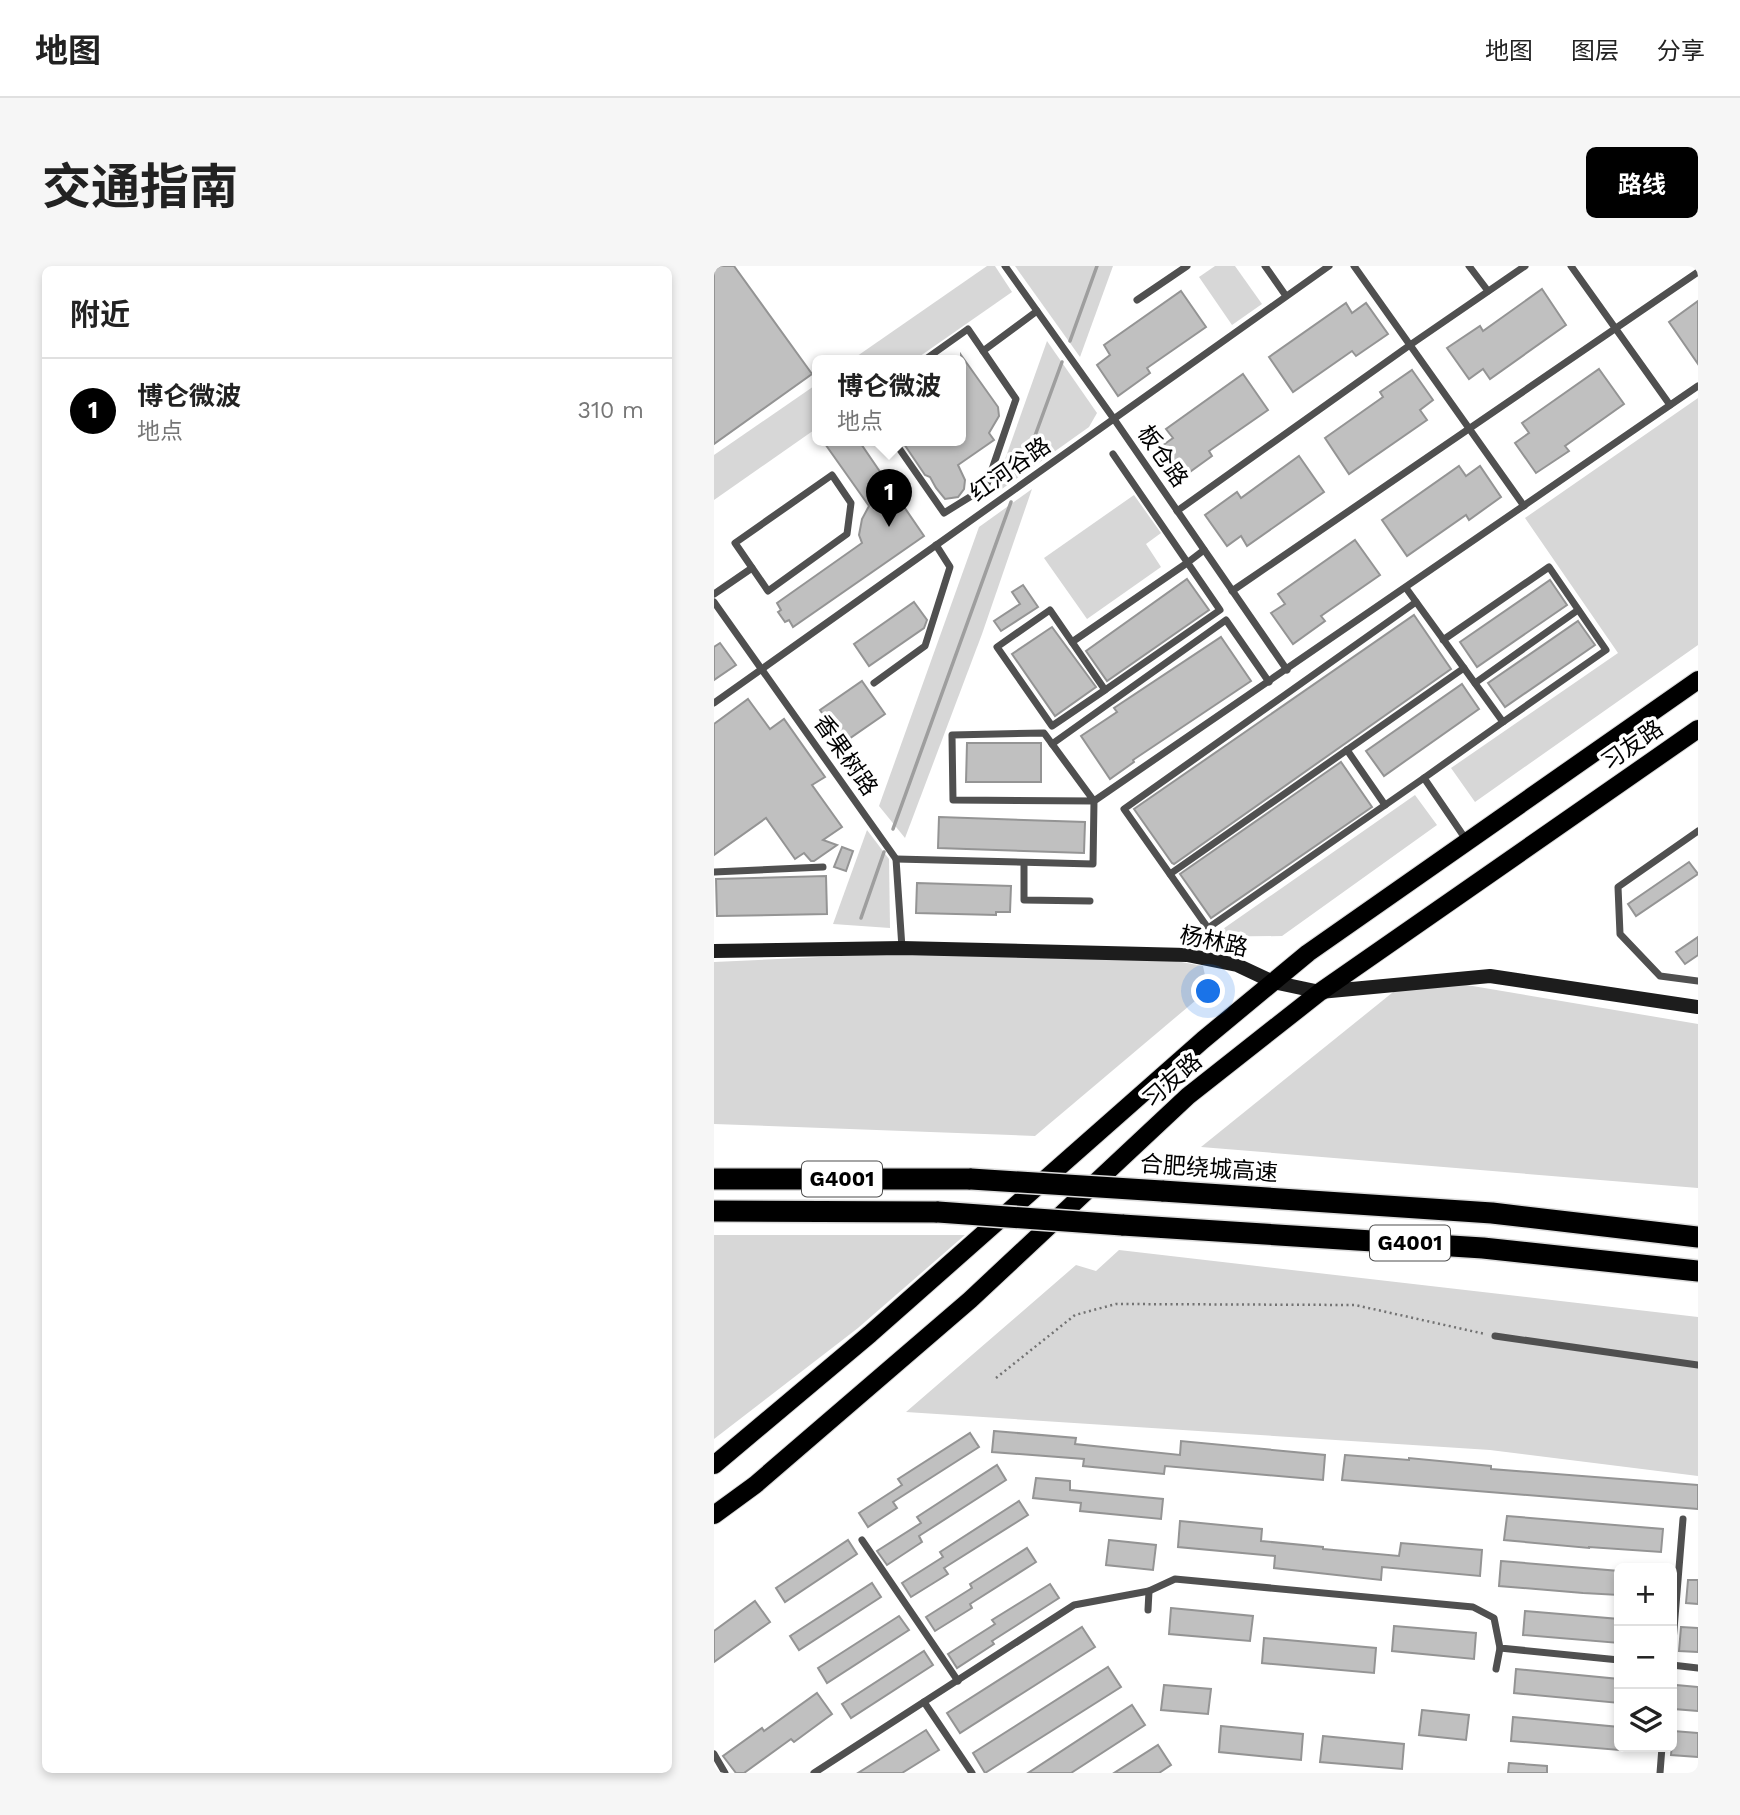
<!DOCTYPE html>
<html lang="zh">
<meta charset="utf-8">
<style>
:root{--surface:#fff;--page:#f6f6f6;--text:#222;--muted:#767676;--line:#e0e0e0;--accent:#000}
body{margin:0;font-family:"Work Sans","Noto Sans SC",sans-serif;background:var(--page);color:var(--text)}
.controls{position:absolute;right:21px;bottom:21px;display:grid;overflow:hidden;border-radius:10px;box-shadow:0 4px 10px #0003}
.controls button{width:63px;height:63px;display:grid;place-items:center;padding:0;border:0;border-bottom:2px solid var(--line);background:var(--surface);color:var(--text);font:35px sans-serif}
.you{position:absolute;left:495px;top:726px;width:24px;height:24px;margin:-18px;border:5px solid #fff;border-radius:50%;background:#1a73e8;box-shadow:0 0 0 10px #1a73e833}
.badge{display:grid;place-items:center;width:46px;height:46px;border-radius:50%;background:var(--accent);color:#fff;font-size:23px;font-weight:700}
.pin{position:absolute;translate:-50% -58px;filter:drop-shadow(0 2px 4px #0008)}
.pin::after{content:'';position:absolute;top:37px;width:24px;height:21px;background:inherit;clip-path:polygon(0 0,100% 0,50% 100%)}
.popup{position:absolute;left:98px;top:89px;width:154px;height:91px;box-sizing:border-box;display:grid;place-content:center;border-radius:10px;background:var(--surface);filter:drop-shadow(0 2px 5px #0005);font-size:23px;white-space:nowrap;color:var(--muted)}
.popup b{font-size:26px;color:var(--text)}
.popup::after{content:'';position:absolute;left:50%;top:100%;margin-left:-14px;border:14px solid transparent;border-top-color:var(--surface)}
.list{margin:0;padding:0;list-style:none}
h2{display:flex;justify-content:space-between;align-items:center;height:91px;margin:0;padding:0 28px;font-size:30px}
h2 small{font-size:23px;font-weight:400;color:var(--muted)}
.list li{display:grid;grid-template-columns:46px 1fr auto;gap:21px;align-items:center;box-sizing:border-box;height:105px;padding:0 28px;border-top:2px solid var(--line)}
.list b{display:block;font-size:26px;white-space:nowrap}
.list p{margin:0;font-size:23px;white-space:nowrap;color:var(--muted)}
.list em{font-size:23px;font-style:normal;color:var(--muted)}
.icon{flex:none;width:38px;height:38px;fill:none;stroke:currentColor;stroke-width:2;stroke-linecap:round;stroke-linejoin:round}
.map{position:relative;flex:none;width:984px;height:1507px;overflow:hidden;border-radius:10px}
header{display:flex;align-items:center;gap:42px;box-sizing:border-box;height:98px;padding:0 35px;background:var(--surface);border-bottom:2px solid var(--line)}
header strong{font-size:33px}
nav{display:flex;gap:38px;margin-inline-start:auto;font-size:24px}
.intro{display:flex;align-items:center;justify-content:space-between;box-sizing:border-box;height:168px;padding:0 42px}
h1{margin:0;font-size:49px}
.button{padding:18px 32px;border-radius:10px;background:var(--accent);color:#fff;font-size:24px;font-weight:700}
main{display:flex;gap:42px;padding:0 42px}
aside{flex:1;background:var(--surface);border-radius:10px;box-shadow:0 4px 10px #0003}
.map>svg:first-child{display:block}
.green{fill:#d7d7d7}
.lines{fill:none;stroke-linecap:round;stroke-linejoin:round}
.stream{stroke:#9e9e9e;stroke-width:3.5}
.building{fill:#c0c0c0;stroke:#949494;stroke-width:2}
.primary-casing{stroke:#dbdbdb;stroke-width:20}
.highway-casing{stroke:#dbdbdb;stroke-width:24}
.path{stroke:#727272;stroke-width:2.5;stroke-dasharray:2 3.5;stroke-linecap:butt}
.lane{stroke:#505050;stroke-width:7}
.secondary{stroke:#1d1d1d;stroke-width:14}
.primary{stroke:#000;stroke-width:18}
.highway{stroke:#000;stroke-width:21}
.highway-bridge-casing{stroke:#dbdbdb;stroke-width:24;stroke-linecap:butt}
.highway-bridge{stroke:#000;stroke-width:21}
.labels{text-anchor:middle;stroke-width:7;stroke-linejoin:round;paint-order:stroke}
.shield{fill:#fff;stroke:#4c4c4c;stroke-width:2}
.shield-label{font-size:21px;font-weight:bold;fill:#000}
.street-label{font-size:23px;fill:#000;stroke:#fff}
</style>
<header>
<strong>地图</strong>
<nav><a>地图</a><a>图层</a><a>分享</a></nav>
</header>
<div class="intro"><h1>交通指南</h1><a class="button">路线</a></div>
<main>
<aside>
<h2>附近<small></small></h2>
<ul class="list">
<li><span class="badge">1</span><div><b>博仑微波</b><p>地点</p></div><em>310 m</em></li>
</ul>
</aside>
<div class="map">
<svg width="984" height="1507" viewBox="0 0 984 1507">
<rect width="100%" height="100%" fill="#fff"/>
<g class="green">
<path d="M273,0H281L298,26L199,95H136Z"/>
<path d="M301,0H399L366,91Z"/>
<path d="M501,0H521L548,38L518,59L485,11Z"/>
<path d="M333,75L383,147L375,161L278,230Z"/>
<path d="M103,118V162L0,234V189Z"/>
<path d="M984,132V379L761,536L737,502L904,387L811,252Z"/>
<path d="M318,223L268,368L191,572L165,540L265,261Z"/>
<path d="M420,229L447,267L432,278L447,301L373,353L330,292Z"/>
<path d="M701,529L723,559L568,670L476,671L475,664L506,665Z"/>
<path d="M153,564L175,593L176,662L119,658Z"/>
<path d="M232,685L451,693L489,700L494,724L321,870L0,858V696Z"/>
<path d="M699,710L984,758V922L487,881Z"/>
<path d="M0,969H251L144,1062L0,1173Z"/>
<path d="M405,984L984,1051V1210L776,1184L192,1146L362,999L382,1005Z"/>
</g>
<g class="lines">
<g class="stream">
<path d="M356,75L383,0"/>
<path d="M307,208L348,96"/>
<path d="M179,563L297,236"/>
<path d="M147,652L170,586"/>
</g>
</g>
<g class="building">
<path d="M6,0H20L98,108L0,178V4Z"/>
<path d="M828,23L852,59L776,113L769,103L755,113L733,82L766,60L769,65Z"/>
<path d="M467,25L492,61L433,102L436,107L404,130L383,99L396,89L390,79Z"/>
<path d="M984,35V98L955,56Z"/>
<path d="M632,37L638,47L652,37L674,68L642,90L638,85L579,126L555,91Z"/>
<path d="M247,89L284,141L285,150L275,167L280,174L244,199L251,214L250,223L244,231L231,233L222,222L216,211L211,209L188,175H247Z"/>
<path d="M885,103L910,138L851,180L855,185L822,207L801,177L815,167L808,157Z"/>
<path d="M698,104L719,134L706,144L713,154L635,208L611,172L669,131L666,126Z"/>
<path d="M529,108L554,144L495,185L498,190L466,213L445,182L459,172L452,163Z"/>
<path d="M109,175H145L210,270L79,361L75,354L71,356L64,346L67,344L63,337L148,277L145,269L148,253L155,240Z"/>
<path d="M585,190L610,226L533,280L527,270L513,280L491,249L523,226L527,232Z"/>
<path d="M745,200L752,210L766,200L787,231L755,254L752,249L693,290L668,254Z"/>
<path d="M641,274L666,309L607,350L611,355L579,378L557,347L571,338L564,328Z"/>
<path d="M473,313L495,344L393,415L372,385Z"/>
<path d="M836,314L853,339L763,401L746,376Z"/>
<path d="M309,319L324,341L287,365L280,355L306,338L298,326Z"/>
<path d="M200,336L213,354L210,362L155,400L140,378Z"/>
<path d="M700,349L737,403L460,598L458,597L420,543Z"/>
<path d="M864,355L881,379L791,441L774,417Z"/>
<path d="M338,361L382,421L341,450L298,388Z"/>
<path d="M507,371L537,415L419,494L420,496L396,513L367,470L403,446L400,442Z"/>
<path d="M6,377L22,399L0,414V381Z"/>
<path d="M148,415L171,448L129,477L106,444Z"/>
<path d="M748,418L765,443L670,510L652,485Z"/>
<path d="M34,433L56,463L70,453L111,511L98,519L128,561L109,574L123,579L100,595H97L90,587L81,593L52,552L0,589V458Z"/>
<path d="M253,477H327V516H252Z"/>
<path d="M627,496L658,541L497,652L466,608Z"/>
<path d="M225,551L371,556L370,587L224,582Z"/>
<path d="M128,581L139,585L132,605L120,601Z"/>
<path d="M975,596L984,608L922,650L914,638Z"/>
<path d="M112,610L113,648L3,650L2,613Z"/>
<path d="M203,617L297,620L296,646H282V649L202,647Z"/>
<path d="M984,671V689L971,698L962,686Z"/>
<path d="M280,1165L362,1172L361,1178L466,1189L467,1175L611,1189L609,1214L451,1200L450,1208L369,1200L370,1193L278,1186Z"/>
<path d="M256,1167L265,1181L179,1236L183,1242L154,1261L145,1247L188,1219L184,1213Z"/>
<path d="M631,1189L695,1194V1192L777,1200V1203L984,1219V1243L628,1214Z"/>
<path d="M283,1199L292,1214L205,1270L208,1276L173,1299L163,1285L207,1257L203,1251Z"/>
<path d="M322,1212L356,1215V1224L449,1233L447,1253L366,1245L367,1237L319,1232Z"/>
<path d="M305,1235L314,1249L230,1302L234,1308L197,1331L188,1317L229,1291L226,1286Z"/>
<path d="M793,1250L949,1263L947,1286L875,1281V1282L790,1274Z"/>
<path d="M466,1255L548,1263L547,1275L609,1281V1283L685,1290L687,1277L768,1284L766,1310L668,1301L667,1314L560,1302L561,1290L464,1281Z"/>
<path d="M134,1274L143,1288L71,1336L62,1322Z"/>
<path d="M395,1274L442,1279L439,1304L392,1299Z"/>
<path d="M313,1282L322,1296L256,1338L258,1342L221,1365L212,1351L258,1322L256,1318Z"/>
<path d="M787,1295L905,1305V1329L869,1327L785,1320Z"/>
<path d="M974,1314H984V1338L972,1337Z"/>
<path d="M158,1317L167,1331L85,1384L76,1370Z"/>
<path d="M336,1318L345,1332L278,1375L280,1378L243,1402L234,1388L281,1358L278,1354Z"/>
<path d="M41,1335L56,1356L0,1396V1365Z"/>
<path d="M457,1342L539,1350L536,1375L455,1368Z"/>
<path d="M811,1345L905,1353V1377L809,1369Z"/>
<path d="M185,1350L195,1364L113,1417L104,1402Z"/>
<path d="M680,1360L762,1367L760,1393L678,1385Z"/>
<path d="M368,1361L381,1381L246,1467L233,1447Z"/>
<path d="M967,1361L984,1362V1386L965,1385Z"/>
<path d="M550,1372L662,1382L660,1407L548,1397Z"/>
<path d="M210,1385L219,1399L137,1452L128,1438Z"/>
<path d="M394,1401L407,1421L271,1507L259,1487Z"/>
<path d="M802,1403L905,1413V1437L800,1427Z"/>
<path d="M450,1419L497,1423L494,1448L447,1444Z"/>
<path d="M962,1419L984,1421V1445L960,1443Z"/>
<path d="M103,1427L118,1448L80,1476L77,1473L30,1507H22L9,1490L48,1462L50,1465Z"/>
<path d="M418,1439L431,1459L357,1507H314Z"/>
<path d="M708,1444L755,1449L752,1474L705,1469Z"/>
<path d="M799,1451L905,1461V1484L797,1475Z"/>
<path d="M507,1460L589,1468L587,1494L505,1486Z"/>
<path d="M212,1464L225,1484L188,1507H144Z"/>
<path d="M959,1465L984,1467V1491L957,1489Z"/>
<path d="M609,1470L690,1478L688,1503L606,1496Z"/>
<path d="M444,1479L457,1499L445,1507H400Z"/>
<path d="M795,1497L833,1500V1507H794Z"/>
</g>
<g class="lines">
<defs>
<g id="primary">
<path d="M0,1199L156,1068L489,774L594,687L984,414"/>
<path d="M0,1249L41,1219L256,1034L474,830L606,726L984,463"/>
</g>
<g id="highway">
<path d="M0,913H257"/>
<path d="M448,925L778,947L984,971"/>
<path d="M0,945L224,946"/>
<path d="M408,959L769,982L984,1005"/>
</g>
</defs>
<use href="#primary" class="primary-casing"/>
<use href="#highway" class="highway-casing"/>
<path class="path" d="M282,1112L361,1049L402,1038L641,1039L771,1068"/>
<g class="lane">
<path d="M291,0L400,153L573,404"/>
<path d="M551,0L572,30"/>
<path d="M640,0L810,240"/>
<path d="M755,0L774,25"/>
<path d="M857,0L956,139"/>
<path d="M423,34L473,0"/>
<path d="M269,85L323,45"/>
<path d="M180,175L230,247L272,221L302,133L254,63L209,95"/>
<path d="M399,188L506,344L391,424L358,376L473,297L490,284"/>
<path d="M118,209L137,237L133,268L54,325L21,277Z"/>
<path d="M463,245L696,79L811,0"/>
<path d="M692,322L789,456L892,384L835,301L729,374"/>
<path d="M518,325L984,6"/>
<path d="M0,328L38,302"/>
<path d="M0,336L182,593L188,682"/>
<path d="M702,336L410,543L494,662L710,512"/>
<path d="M358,376L336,344L283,381L338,460L391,424"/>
<path d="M160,417L211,380L236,301L222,279"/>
<path d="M761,417L864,344"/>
<path d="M0,437L615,0"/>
<path d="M338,478L512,354L555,416"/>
<path d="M633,484L671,539"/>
<path d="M984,565L904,621L906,668L946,710L984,715"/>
<path d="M753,575L710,512L789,456"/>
<path d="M182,593L379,598L380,535L330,467L238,469L239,534L380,535L984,120"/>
<path d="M310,597V634L376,635"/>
<path d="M0,606L109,601"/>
<path d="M456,608L750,402"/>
<path d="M781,1070L984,1099"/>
<path d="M148,1274L244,1415"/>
<path d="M434,1344L435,1325"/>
<path d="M958,1388L969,1253"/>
<path d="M958,1399L984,1402"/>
<path d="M782,1403L786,1382"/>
<path d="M210,1436L258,1507"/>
<path d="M0,1488L11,1507"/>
<path d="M100,1507L360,1339L435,1325L461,1313L759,1341L780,1352L786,1382L905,1394"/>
<path d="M946,1507L948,1481"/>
</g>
<path class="secondary" d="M0,685L188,682L473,689L523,699L559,716L606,726L776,710L984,741"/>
<use href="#primary" class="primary"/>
<use href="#highway" class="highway"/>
<defs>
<g id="highway-bridge">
<path d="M257,913L448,925"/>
<path d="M224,946L408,959"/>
</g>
</defs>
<use href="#highway-bridge" class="highway-bridge-casing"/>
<use href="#highway-bridge" class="highway-bridge"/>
</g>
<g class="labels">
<g class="shield">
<rect x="88" y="895.5" width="80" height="35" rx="5"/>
<rect x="656" y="959.5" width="80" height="35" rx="5"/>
</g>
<g class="shield-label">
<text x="128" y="920">G4001</text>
<text x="696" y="984">G4001</text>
</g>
<g class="street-label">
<text transform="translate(449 190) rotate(55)" y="8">板仓路</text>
<text transform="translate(296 203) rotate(-35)" y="8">红河谷路</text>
<text transform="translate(918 479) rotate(-35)" y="8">习友路</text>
<text transform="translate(132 489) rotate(55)" y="8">香果树路</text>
<text transform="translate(500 675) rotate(12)" y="8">杨林路</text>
<text transform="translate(458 814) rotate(-41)" y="8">习友路</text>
<text transform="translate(495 902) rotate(4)" y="8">合肥绕城高速</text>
</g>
</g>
</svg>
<div class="controls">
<button>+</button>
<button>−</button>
<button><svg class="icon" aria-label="layers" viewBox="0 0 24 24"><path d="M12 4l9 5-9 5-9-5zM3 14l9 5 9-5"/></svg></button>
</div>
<div class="you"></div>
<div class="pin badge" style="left:175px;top:261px">1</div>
<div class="popup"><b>博仑微波</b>地点</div>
</div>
</main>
